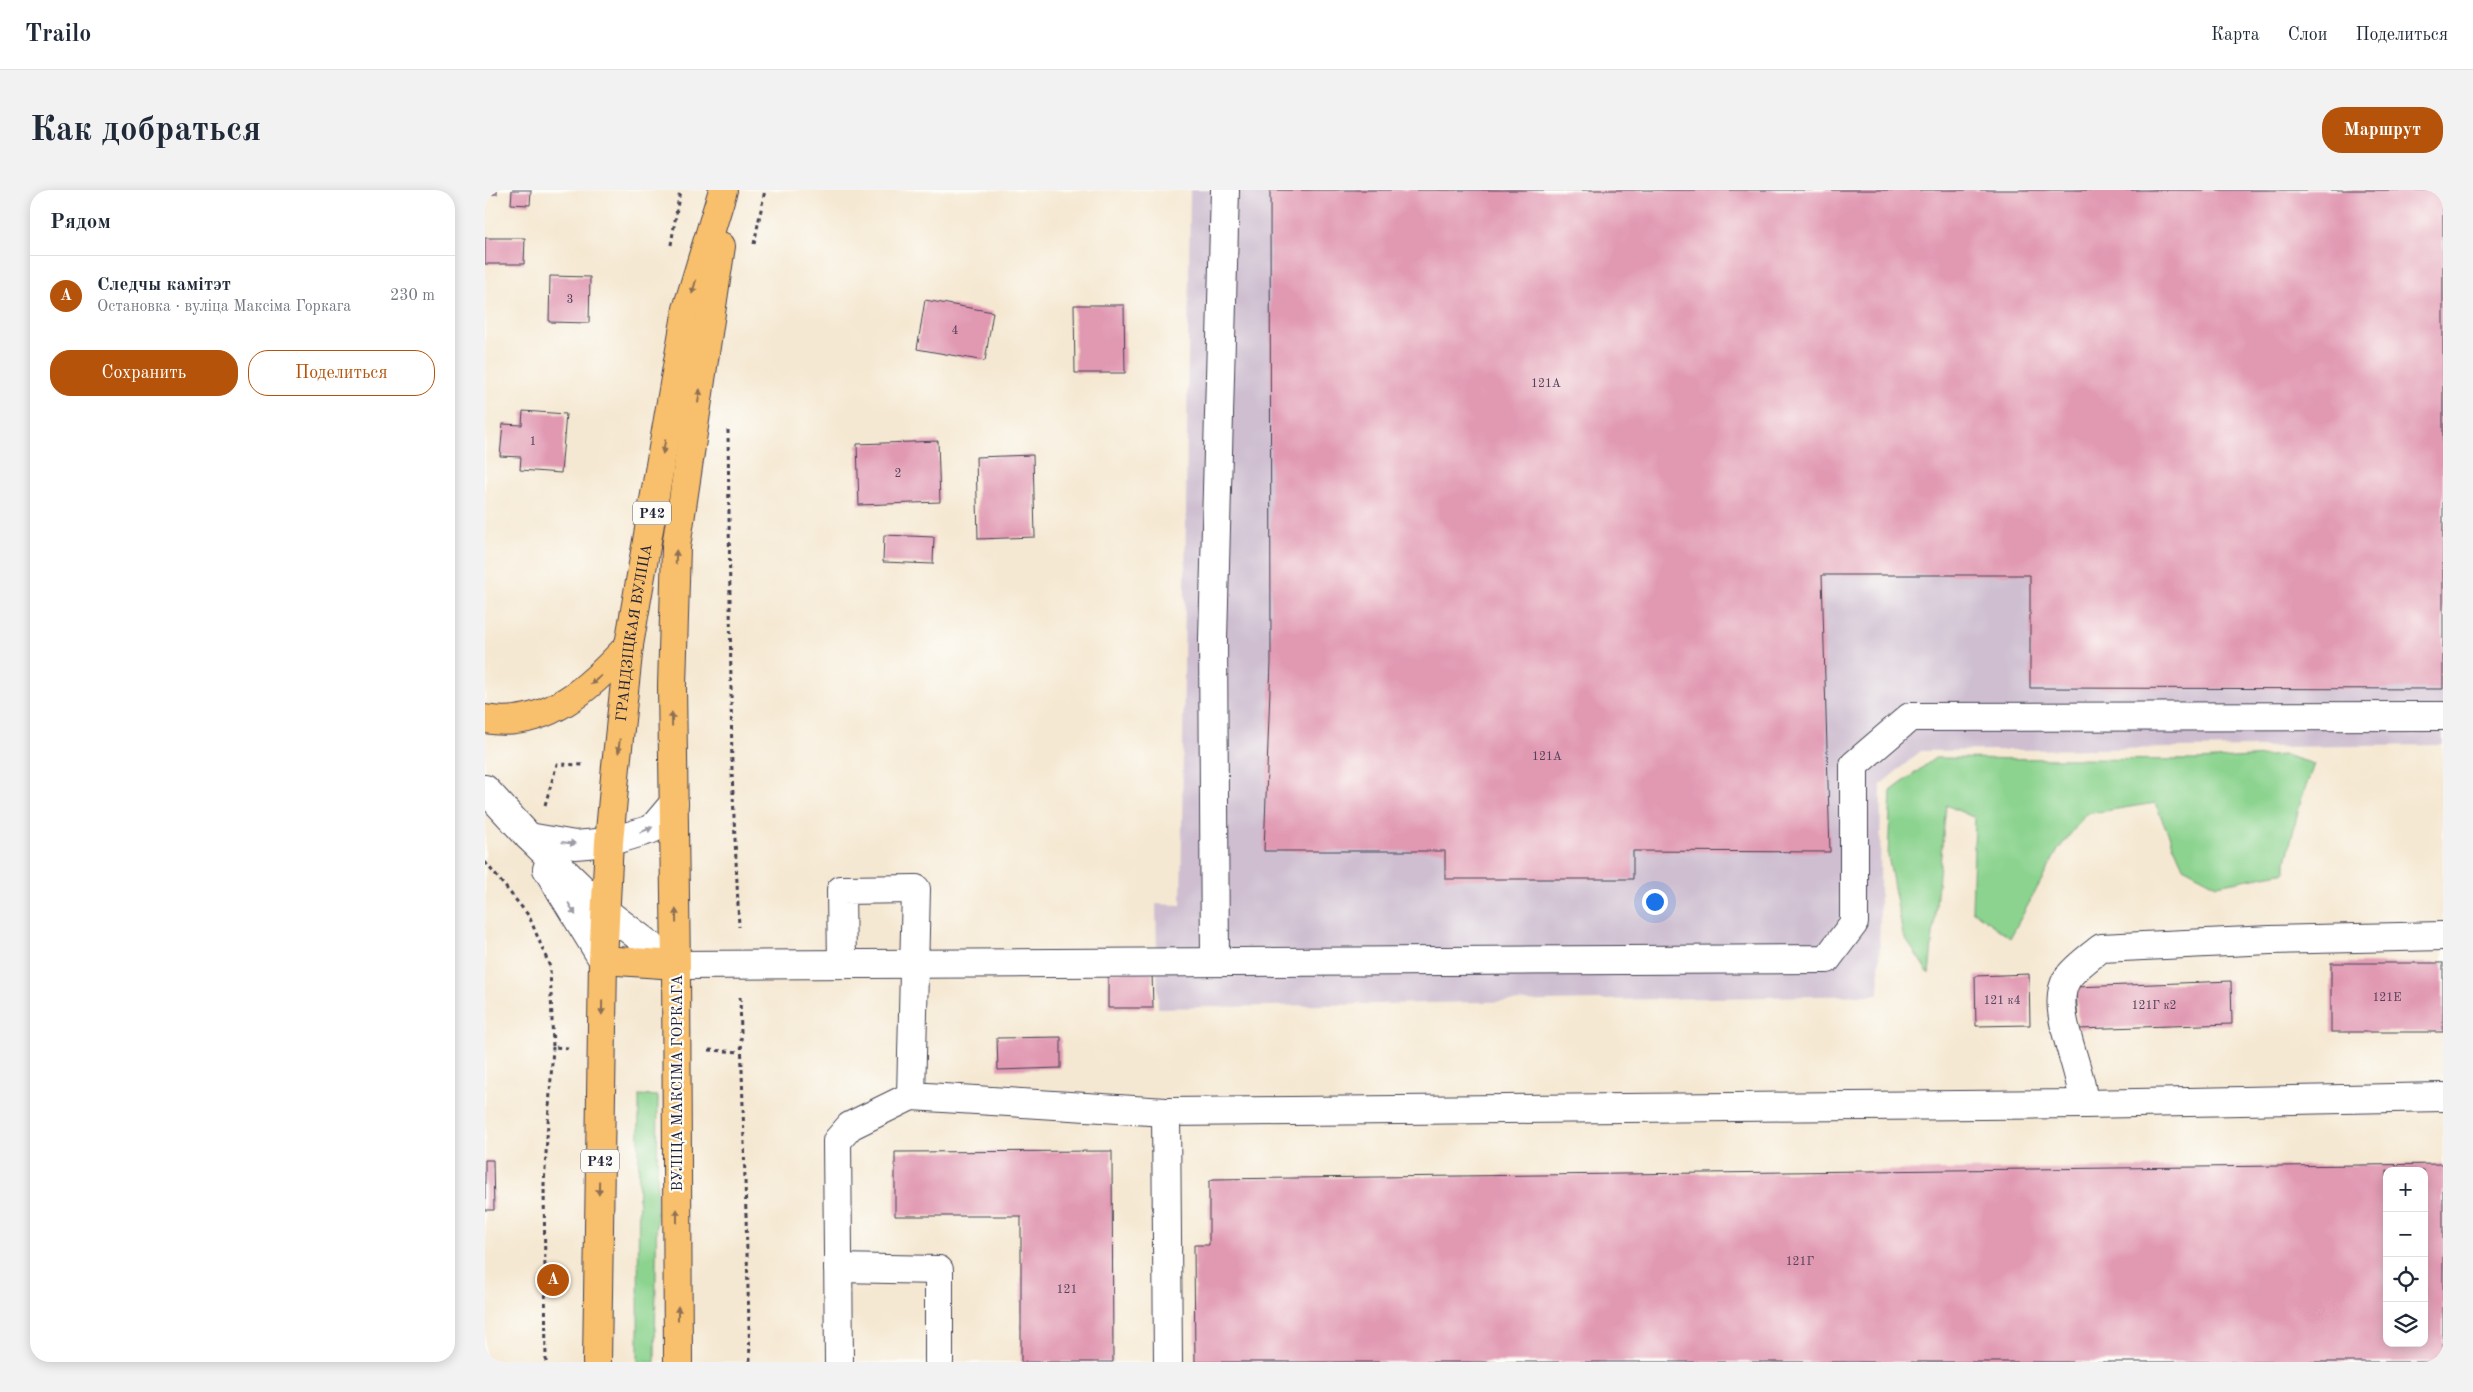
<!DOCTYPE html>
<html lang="ru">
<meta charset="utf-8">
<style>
:root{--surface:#fff;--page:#f2f2f3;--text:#1f2937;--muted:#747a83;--line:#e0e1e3;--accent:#b45309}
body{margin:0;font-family:"Old Standard TT",serif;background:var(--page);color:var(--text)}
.controls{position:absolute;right:15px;bottom:15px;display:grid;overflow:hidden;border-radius:10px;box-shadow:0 2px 12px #0003}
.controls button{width:45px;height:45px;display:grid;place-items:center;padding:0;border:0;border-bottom:1px solid var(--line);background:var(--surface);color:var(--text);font:25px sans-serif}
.you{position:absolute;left:1169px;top:711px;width:18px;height:18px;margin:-12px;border:4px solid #fff;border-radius:50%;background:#1a73e8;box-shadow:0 0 0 8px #1a73e833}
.badge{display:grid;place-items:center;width:32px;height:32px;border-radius:50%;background:var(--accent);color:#fff;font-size:16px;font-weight:700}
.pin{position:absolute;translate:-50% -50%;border:2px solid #fff;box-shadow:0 1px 5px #0006}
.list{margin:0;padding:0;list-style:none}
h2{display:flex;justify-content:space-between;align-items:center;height:65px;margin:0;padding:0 20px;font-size:21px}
h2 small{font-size:16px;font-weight:400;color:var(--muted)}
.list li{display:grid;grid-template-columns:32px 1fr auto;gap:15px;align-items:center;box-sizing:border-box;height:80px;padding:0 20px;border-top:1px solid var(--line)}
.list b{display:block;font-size:19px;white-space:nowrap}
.list p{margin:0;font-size:16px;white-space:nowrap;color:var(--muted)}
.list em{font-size:16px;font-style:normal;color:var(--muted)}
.actions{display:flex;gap:10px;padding:15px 20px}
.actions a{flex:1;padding:11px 0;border:1px solid var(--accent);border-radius:20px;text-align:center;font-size:18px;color:var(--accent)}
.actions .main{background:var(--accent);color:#fff}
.icon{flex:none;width:28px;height:28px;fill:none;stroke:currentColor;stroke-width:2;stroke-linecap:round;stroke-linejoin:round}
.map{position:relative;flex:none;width:1958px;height:1172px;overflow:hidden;border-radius:20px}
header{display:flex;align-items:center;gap:30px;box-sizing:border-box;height:70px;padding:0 25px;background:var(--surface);border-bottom:1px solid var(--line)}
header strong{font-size:24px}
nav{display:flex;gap:28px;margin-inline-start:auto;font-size:18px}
.intro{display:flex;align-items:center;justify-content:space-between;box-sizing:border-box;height:120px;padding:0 30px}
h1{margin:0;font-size:35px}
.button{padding:12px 22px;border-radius:20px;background:var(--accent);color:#fff;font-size:18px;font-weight:700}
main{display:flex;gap:30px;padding:0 30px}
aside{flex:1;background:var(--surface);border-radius:20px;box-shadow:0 2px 12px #0003}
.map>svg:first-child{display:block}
.industrial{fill:#cebed0}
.green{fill:#8bd38e;stroke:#567a64}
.building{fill:#e199b2;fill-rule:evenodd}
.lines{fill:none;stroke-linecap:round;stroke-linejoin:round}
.minor-casing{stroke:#424052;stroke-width:30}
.major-casing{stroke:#424052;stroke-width:30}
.path{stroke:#424052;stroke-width:3;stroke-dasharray:4 4;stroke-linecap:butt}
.minor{stroke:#fff;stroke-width:28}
.major{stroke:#f8bf6c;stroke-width:28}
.oneway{fill:#8d7054}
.oneway2{fill:#9c9ca7}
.labels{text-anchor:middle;stroke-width:4.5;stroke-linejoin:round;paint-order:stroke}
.number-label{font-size:12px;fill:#524059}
.shield{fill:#fdfcf7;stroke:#646373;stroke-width:1}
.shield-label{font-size:14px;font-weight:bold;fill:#22223b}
.street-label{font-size:15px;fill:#22223b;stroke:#fdfcf7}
</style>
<header>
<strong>Trailo</strong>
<nav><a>Карта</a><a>Слои</a><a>Поделиться</a></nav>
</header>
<div class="intro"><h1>Как добраться</h1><a class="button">Маршрут</a></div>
<main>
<aside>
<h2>Рядом<small></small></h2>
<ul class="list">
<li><span class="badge">A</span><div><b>Следчы камітэт</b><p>Остановка · вуліца Максіма Горкага</p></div><em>230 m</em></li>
</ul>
<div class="actions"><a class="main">Сохранить</a><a>Поделиться</a></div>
</aside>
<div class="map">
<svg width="1958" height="1172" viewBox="0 0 1958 1172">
<rect width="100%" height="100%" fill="#fdfcf7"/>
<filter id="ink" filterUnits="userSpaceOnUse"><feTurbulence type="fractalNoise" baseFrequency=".02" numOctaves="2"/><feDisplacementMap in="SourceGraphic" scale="10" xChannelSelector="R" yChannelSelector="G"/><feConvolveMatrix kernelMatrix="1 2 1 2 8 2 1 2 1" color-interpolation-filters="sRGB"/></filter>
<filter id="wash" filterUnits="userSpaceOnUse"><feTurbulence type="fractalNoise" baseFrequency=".0096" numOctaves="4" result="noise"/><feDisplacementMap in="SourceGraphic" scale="20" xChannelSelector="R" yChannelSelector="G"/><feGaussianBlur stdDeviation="1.12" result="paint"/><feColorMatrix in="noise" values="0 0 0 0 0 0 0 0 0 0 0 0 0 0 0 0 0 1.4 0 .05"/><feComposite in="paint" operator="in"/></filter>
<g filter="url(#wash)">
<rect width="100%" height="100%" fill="#f5e8d2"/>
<path class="industrial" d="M705,0H1958V555L1436,561L1396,594L1394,805L673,818L671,714L696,715Z"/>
<g class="green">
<path d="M1800,565L1829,574L1815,613L1801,672V682L1732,695L1698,677L1670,613L1601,624L1573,660L1525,748L1487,720L1490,628L1461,615L1444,784L1418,745L1403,666L1406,601L1450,568L1713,570Z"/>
<path d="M154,905L173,906L170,1172H153Z"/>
</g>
<g id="blocks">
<g class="building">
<rect x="0" y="0" width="12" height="4"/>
<path d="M27,0H46L45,15L26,14Z"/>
<path d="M785,0H1958V499L1545,498V385H1337L1345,662L1148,661V689H960V661H779L786,472Z"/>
<path d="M0,48H40L39,74H0Z"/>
<path d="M65,86L105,87L104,133L64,132Z"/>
<path d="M440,110L508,122L500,171L432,159Z"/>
<path d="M589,115H639L640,183H590Z"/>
<path d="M38,221L81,224L76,283L35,280L36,267L15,266L18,234L37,235Z"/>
<path d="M453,251L455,312L374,315L372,254Z"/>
<path d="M548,265L550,347L493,349L491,267Z"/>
<path d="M399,345L449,347L448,374L398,372Z"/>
<rect x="1846" y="773" width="112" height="69"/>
<path d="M623,782H667L668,818H623Z"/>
<path d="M1544,784L1545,835L1491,836L1490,786Z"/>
<path d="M1746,791L1747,834L1593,839L1591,797Z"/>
<path d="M576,847V878L513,880L512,848Z"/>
<path d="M627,961L628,1172H536V1026H410V962Z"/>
<path d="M0,970H8L9,1020H0Z"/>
<path d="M1958,974V1172H710L709,1055H724V992L728,989ZM1902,981H1939V1153H1902Z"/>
</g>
</g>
</g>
<g filter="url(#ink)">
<use href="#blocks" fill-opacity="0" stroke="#424052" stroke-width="1"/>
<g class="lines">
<defs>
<g id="minor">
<path d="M0,599L44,647L121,722L191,775L1342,769L1369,733V575L1425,527L1958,526"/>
<path d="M44,647L90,655L124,652L167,639L189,613"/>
<path d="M62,679L118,770"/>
<path d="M730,771L728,449L740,0"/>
<path d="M426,906L681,922L1598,914L1958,907"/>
<path d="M1598,914C1599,880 1563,819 1582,789C1589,778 1605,767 1616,758L1785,750L1958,746"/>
<path d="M681,922L683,1172"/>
<path d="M353,1078L454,1080V1172"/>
<path d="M354,1172L352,951L365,936L426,906L431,699L356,700L357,774"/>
</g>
<g id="major">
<path d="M0,529C61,540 107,496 144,455"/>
<path d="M118,770L191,775"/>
<path id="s1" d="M112,1172L118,770L124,652L131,576L144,455L202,119L238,0"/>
<path d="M193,1172L191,775L187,496L191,357L236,56"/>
</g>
</defs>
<use href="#minor" class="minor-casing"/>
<use href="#major" class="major-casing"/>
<g class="path">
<path d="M269,54L280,0"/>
<path d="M186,55L195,0"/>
<path d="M243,240L247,582L254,737"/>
<path d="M60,615L72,574L99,575"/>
<path d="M0,672L44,726L65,777L68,857L84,858"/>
<path d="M255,807L265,1172"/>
<path d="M224,860L255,862"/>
<path d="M61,1172L59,994L68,857"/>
</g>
<use href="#minor" class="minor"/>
<use href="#major" class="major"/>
</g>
<defs><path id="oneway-solid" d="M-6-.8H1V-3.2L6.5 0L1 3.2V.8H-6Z" transform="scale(1.25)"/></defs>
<g class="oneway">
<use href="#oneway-solid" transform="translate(209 97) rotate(106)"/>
<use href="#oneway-solid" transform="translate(214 206) rotate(-82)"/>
<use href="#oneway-solid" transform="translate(179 257) rotate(100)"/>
<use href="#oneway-solid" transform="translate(191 367) rotate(-88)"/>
<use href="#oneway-solid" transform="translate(111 490) rotate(140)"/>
<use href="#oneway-solid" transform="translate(187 529) rotate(-91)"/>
<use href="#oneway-solid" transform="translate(134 556) rotate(96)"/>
<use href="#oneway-solid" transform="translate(191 726) rotate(-91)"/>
<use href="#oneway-solid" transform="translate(117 818) rotate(91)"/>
<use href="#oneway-solid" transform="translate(114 998) rotate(91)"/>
<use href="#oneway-solid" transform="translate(192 1026) rotate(-90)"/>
<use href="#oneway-solid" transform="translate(193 1123) rotate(-90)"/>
</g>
<g class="oneway2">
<use href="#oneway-solid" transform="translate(161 640) rotate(-23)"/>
<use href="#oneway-solid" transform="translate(84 653) rotate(7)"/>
<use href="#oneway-solid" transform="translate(87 719) rotate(59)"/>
</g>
</g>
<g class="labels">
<g class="number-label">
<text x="85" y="113">3</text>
<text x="470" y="144">4</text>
<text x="1061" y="197">121А</text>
<text x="48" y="255">1</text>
<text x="413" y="287">2</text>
<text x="1062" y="570">121А</text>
<text x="1902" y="811">121Е</text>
<text x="1517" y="814">121 к4</text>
<text x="1669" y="819">121Г к2</text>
<text x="1315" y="1075">121Г</text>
<text x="582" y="1103">121</text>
</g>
<g class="shield">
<rect x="148" y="311.5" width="38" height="23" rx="4"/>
<rect x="96" y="959.5" width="38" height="23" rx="4"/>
</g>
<g class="shield-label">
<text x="167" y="328">Р42</text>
<text x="115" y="976">Р42</text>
</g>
<g class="street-label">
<text dy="5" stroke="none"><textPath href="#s1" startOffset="731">ГРАНДЗІЦКАЯ ВУЛІЦА</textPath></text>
<text transform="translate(192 893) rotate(-90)" y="5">ВУЛІЦА МАКСІМА ГОРКАГА</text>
</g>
</g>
</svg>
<div class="controls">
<button>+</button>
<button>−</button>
<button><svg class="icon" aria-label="locate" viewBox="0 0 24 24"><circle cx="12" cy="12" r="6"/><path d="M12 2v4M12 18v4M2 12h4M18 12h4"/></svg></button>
<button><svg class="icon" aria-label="layers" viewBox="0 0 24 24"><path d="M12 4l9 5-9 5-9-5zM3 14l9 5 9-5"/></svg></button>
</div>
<div class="you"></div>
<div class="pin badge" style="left:68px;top:1090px">A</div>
</div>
</main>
